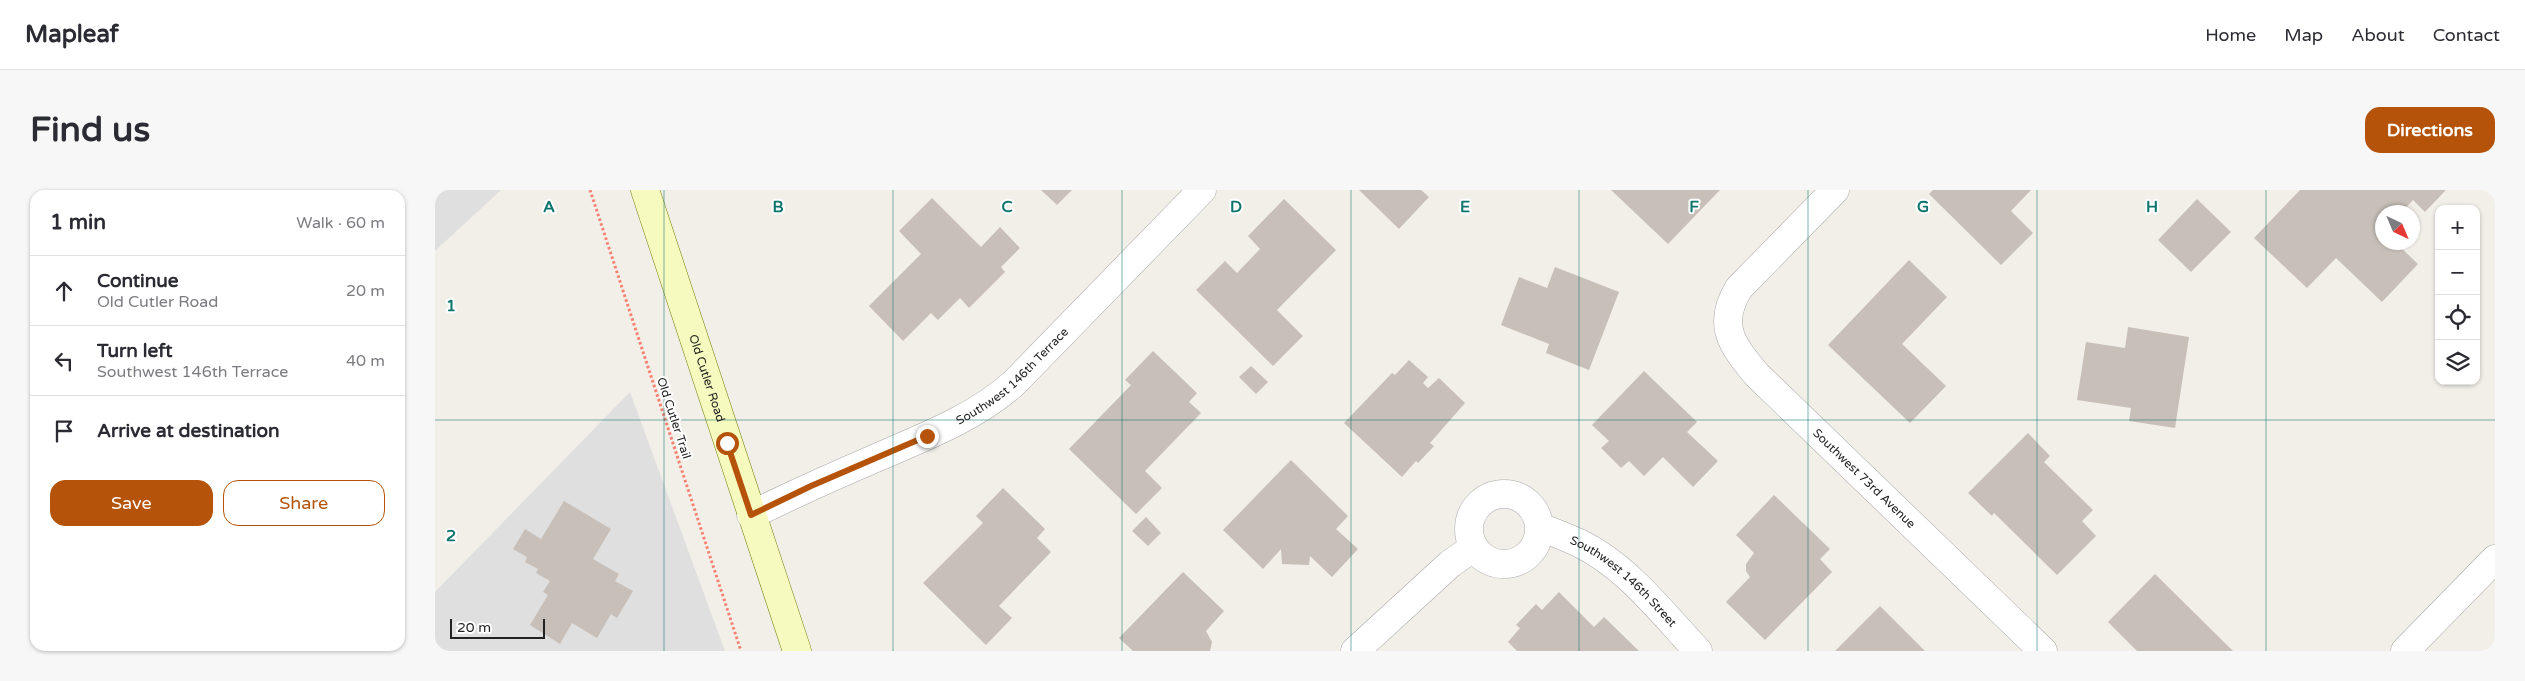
<!DOCTYPE html>
<meta charset="utf-8">
<style>
:root{--surface:#fff;--page:#f7f7f7;--text:#2b2b33;--muted:#7c7c81;--line:#e1e1e2;--accent:#b45309}
body{margin:0;font-family:"Varela Round",sans-serif;background:var(--page);color:var(--text)}
.controls{position:absolute;right:15px;top:15px;display:grid;overflow:hidden;border-radius:10px;box-shadow:0 1px 4px #0004}
.controls button{width:45px;height:45px;display:grid;place-items:center;padding:0;border:0;border-bottom:1px solid var(--line);background:var(--surface);color:var(--text);font:25px sans-serif}
.compass{position:absolute;left:1940px;top:15px;width:45px;height:45px;border-radius:50%;background:var(--surface);box-shadow:0 1px 4px #0004;rotate:136deg}
.scale{position:absolute;left:15px;bottom:12px;width:95px;box-sizing:border-box;padding-left:5px;border:2px solid #222;border-top:0;font-size:14px;line-height:18px;white-space:nowrap;color:#222;-webkit-text-stroke:4px #fff;paint-order:stroke}
.stop{position:absolute;width:15px;height:15px;margin:-11px;border:4px solid #b45309;border-radius:50%;background:#fff}
.stop.end{background:#b45309;border-color:#fff;box-shadow:0 1px 5px #0008}
.list{margin:0;padding:0;list-style:none}
h2{display:flex;justify-content:space-between;align-items:center;height:65px;margin:0;padding:0 20px;font-size:21px}
h2 small{font-size:16px;font-weight:400;color:var(--muted)}
.list li{display:grid;grid-template-columns:32px 1fr auto;gap:15px;align-items:center;box-sizing:border-box;height:70px;padding:0 20px;border-top:1px solid var(--line)}
.list b{display:block;font-size:19px;white-space:nowrap}
.list p{margin:0;font-size:16px;white-space:nowrap;color:var(--muted)}
.list em{font-size:16px;font-style:normal;color:var(--muted)}
.actions{display:flex;gap:10px;padding:15px 20px}
.actions a{flex:1;padding:11px 0;border:1px solid var(--accent);border-radius:15px;text-align:center;font-size:18px;color:var(--accent)}
.actions .main{background:var(--accent);color:#fff}
.icon{flex:none;width:28px;height:28px;fill:none;stroke:currentColor;stroke-width:2;stroke-linecap:round;stroke-linejoin:round}
.map{position:relative;flex:none;width:2060px;height:461px;overflow:hidden;border-radius:15px}
header{display:flex;align-items:center;gap:30px;box-sizing:border-box;height:70px;padding:0 25px;background:var(--surface);border-bottom:1px solid var(--line)}
header strong{font-size:24px}
nav{display:flex;gap:28px;margin-inline-start:auto;font-size:18px}
.intro{display:flex;align-items:center;justify-content:space-between;box-sizing:border-box;height:120px;padding:0 30px}
h1{margin:0;font-size:35px}
.button{padding:12px 22px;border-radius:15px;background:var(--accent);color:#fff;font-size:18px;font-weight:700}
main{display:flex;gap:30px;padding:0 30px}
aside{flex:1;background:var(--surface);border-radius:15px;box-shadow:0 1px 4px #0004}
.map>svg:first-child{display:block}
.residential{fill:#e0dfdf}
.building{fill:#c7bfb8}
.lines{fill:none;stroke-linecap:round;stroke-linejoin:round}
.minor-casing{stroke:#a9a9a9;stroke-width:29}
.tertiary-casing{stroke:#a9a9a9;stroke-width:29}
.secondary-casing{stroke:#707d05;stroke-width:29}
.path{stroke:#fa8072;stroke-width:3;stroke-dasharray:2.5 2.5;stroke-linecap:butt}
.minor{stroke:#fff;stroke-width:28}
.tertiary{stroke:#fff;stroke-width:28}
.secondary{stroke:#f7fabf;stroke-width:28}
.route{stroke:#b45309;stroke-width:6}
.grid{fill:none;stroke:#0f766e;stroke-width:1;stroke-opacity:0.55}
.labels{text-anchor:middle;stroke-width:4;stroke-linejoin:round;paint-order:stroke}
.street-label{font-size:12px;fill:#222;stroke:#fff}
.grid-label{font-size:16px;text-anchor:middle;font-weight:bold;fill:#0f766e;stroke:#fff;stroke-width:4;stroke-linejoin:round;paint-order:stroke}
</style>
<header>
<strong>Mapleaf</strong>
<nav><a>Home</a><a>Map</a><a>About</a><a>Contact</a></nav>
</header>
<div class="intro"><h1>Find us</h1><a class="button">Directions</a></div>
<main>
<aside>
<h2>1 min<small>Walk · 60 m</small></h2>
<ul class="list">
<li><svg class="icon" aria-label="ahead" viewBox="0 0 24 24"><path d="M12 20V5M6 11l6-6 6 6"/></svg><div><b>Continue</b><p>Old Cutler Road</p></div><em>20 m</em></li>
<li><svg class="icon" aria-label="left" viewBox="0 0 24 24"><path d="M17 20v-9H6M10 6l-5 5 5 5"/></svg><div><b>Turn left</b><p>Southwest 146th Terrace</p></div><em>40 m</em></li>
<li><svg class="icon" aria-label="arrive" viewBox="0 0 24 24"><path d="M6 21V4h12l-3 4 3 4H6"/></svg><div><b>Arrive at destination</b></div></li>
</ul>
<div class="actions"><a class="main">Save</a><a>Share</a></div>
</aside>
<div class="map">
<svg width="2060" height="461" viewBox="0 0 2060 461">
<rect width="100%" height="100%" fill="#f2efe9"/>
<g class="residential">
<path d="M0,0H66L0,61Z"/>
<path d="M195,202L290,461H0V402Z"/>
</g>
<g class="building">
<path d="M606,0H637L622,15Z"/>
<path d="M924,0H986L994,7L964,39Z"/>
<path d="M1176,0H1285L1233,54Z"/>
<path d="M1498,0H1596L1576,21L1598,43L1566,75L1494,4Z"/>
<path d="M1865,0H2011L1990,22L1978,10L1967,22H1948V52H1960L1983,74L1947,112L1901,68L1872,98L1819,48Z"/>
<path d="M497,8L546,57L565,37L585,58L566,77L570,82L534,118L525,108L503,130L496,123L468,151L434,116L486,64L464,41Z"/>
<path d="M849,9L901,60L842,120L868,146L838,176L761,100L790,71L802,83L825,59L813,46Z"/>
<path d="M1762,9L1796,42L1756,82L1723,50Z"/>
<path d="M1474,70L1512,107L1467,154L1511,196L1475,233L1393,155Z"/>
<path d="M1120,77L1184,102L1154,180L1111,163L1114,154L1066,135L1084,87L1112,98Z"/>
<path d="M1693,137L1754,147L1740,238L1694,231L1696,218L1642,210L1651,152L1690,158Z"/>
<path d="M718,161L762,203L754,212L766,223L710,281L727,298L701,324L634,259L696,195L690,190Z"/>
<path d="M974,170L993,187L988,193L993,198L1004,188L1030,213L995,253L999,256L983,273L981,271L967,287L909,233L957,183L960,185Z"/>
<path d="M816,176L833,192L821,204L804,187Z"/>
<path d="M1209,181L1262,232L1252,242L1283,271L1258,297L1228,267L1209,286L1194,271L1186,278L1166,258L1174,251L1157,235Z"/>
<path d="M1593,243L1615,266L1609,272L1658,320L1647,331L1661,346L1622,385L1559,323L1557,326L1533,303Z"/>
<path d="M856,270L913,326L901,339L923,359L897,387L875,366L874,375L847,374L846,359L828,379L788,340Z"/>
<path d="M568,298L610,339L602,348L616,362L564,416L577,428L551,455L488,393L548,333L541,326Z"/>
<path d="M1339,305L1395,359L1385,369L1397,382L1330,450L1291,412L1315,387L1311,381V374L1319,363L1301,345Z"/>
<path d="M129,311L176,339L158,369L184,384L180,391L198,401L182,428L176,424L162,448L137,433L125,454L95,435L113,405L108,402L115,391L101,383L103,379L90,372L92,367L78,359L90,339L106,349Z"/>
<path d="M711,327L726,343L713,356L697,341Z"/>
<path d="M748,382L789,421L771,441L777,452L775,461H698L684,448Z"/>
<path d="M1720,384L1798,461H1702L1673,432Z"/>
<path d="M1124,402L1159,437L1169,427L1204,461H1082L1073,452L1085,438L1081,435L1101,414L1107,420Z"/>
<path d="M1445,416L1490,461H1400Z"/>
</g>
<g class="lines">
<defs>
<g id="minor">
<path id="s1" d="M1400,0L1304,98C1281,135 1297,155 1322,185L1608,461"/>
<circle cx="1069" cy="339" r="35"/>
<path id="s2" d="M316,325C357,305 399,286 441,268C489,247 540,228 579,193L767,0"/>
<path id="s3" d="M1105,337C1118,342 1131,347 1144,353C1192,376 1227,423 1263,461"/>
<path d="M920,461L1015,374L1039,357"/>
</g>
<path id="tertiary" d="M1970,461L2060,369"/>
<g id="secondary">
<path id="s4" d="M210,0L362,461"/>
</g>
</defs>
<use href="#minor" class="minor-casing"/>
<use href="#tertiary" class="tertiary-casing"/>
<use href="#secondary" class="secondary-casing"/>
<path class="path" d="M155,0L306,461"/>
<use href="#minor" class="minor"/>
<use href="#tertiary" class="tertiary"/>
<use href="#secondary" class="secondary"/>
</g>
<g class="lines">
<path class="route" d="M292,253L316,325L376,296L492,246"/>
</g>
<path class="grid" d="M229,0V461M458,0V461M687,0V461M916,0V461M1144,0V461M1373,0V461M1602,0V461M1831,0V461M0,230H2060"/>
<g class="labels">
<g class="street-label">
<text dy="4" stroke="none"><textPath href="#s2" startOffset="298">Southwest 146th Terrace</textPath></text>
<text dy="4" stroke="none"><textPath href="#s4" startOffset="198">Old Cutler Road</textPath></text>
<text transform="translate(239 228) rotate(72)" y="4">Old Cutler Trail</text>
<text dy="4" stroke="none"><textPath href="#s1" startOffset="384">Southwest 73rd Avenue</textPath></text>
<text dy="4" stroke="none"><textPath href="#s3" startOffset="101">Southwest 146th Street</textPath></text>
</g>
</g>
<g class="grid-label">
<text x="114" y="22">A</text>
<text x="343" y="22">B</text>
<text x="572" y="22">C</text>
<text x="801" y="22">D</text>
<text x="1030" y="22">E</text>
<text x="1259" y="22">F</text>
<text x="1488" y="22">G</text>
<text x="1717" y="22">H</text>
<text x="16" y="121">1</text>
<text x="16" y="351">2</text>
</g>
</svg>
<div class="controls">
<button>+</button>
<button>−</button>
<button><svg class="icon" aria-label="locate" viewBox="0 0 24 24"><circle cx="12" cy="12" r="6"/><path d="M12 2v4M12 18v4M2 12h4M18 12h4"/></svg></button>
<button><svg class="icon" aria-label="layers" viewBox="0 0 24 24"><path d="M12 4l9 5-9 5-9-5zM3 14l9 5 9-5"/></svg></button>
</div>
<svg class="compass" viewBox="-18 -18 36 36"><path d="M0-13l5 13h-10z" fill="#e53935"/><path d="M0 13l5-13h-10z" fill="#7c7c81"/></svg>
<div class="scale">20 m</div>
<div class="stop" style="left:292px;top:253px"></div>
<div class="stop end" style="left:492px;top:246px"></div>
</div>
</main>
